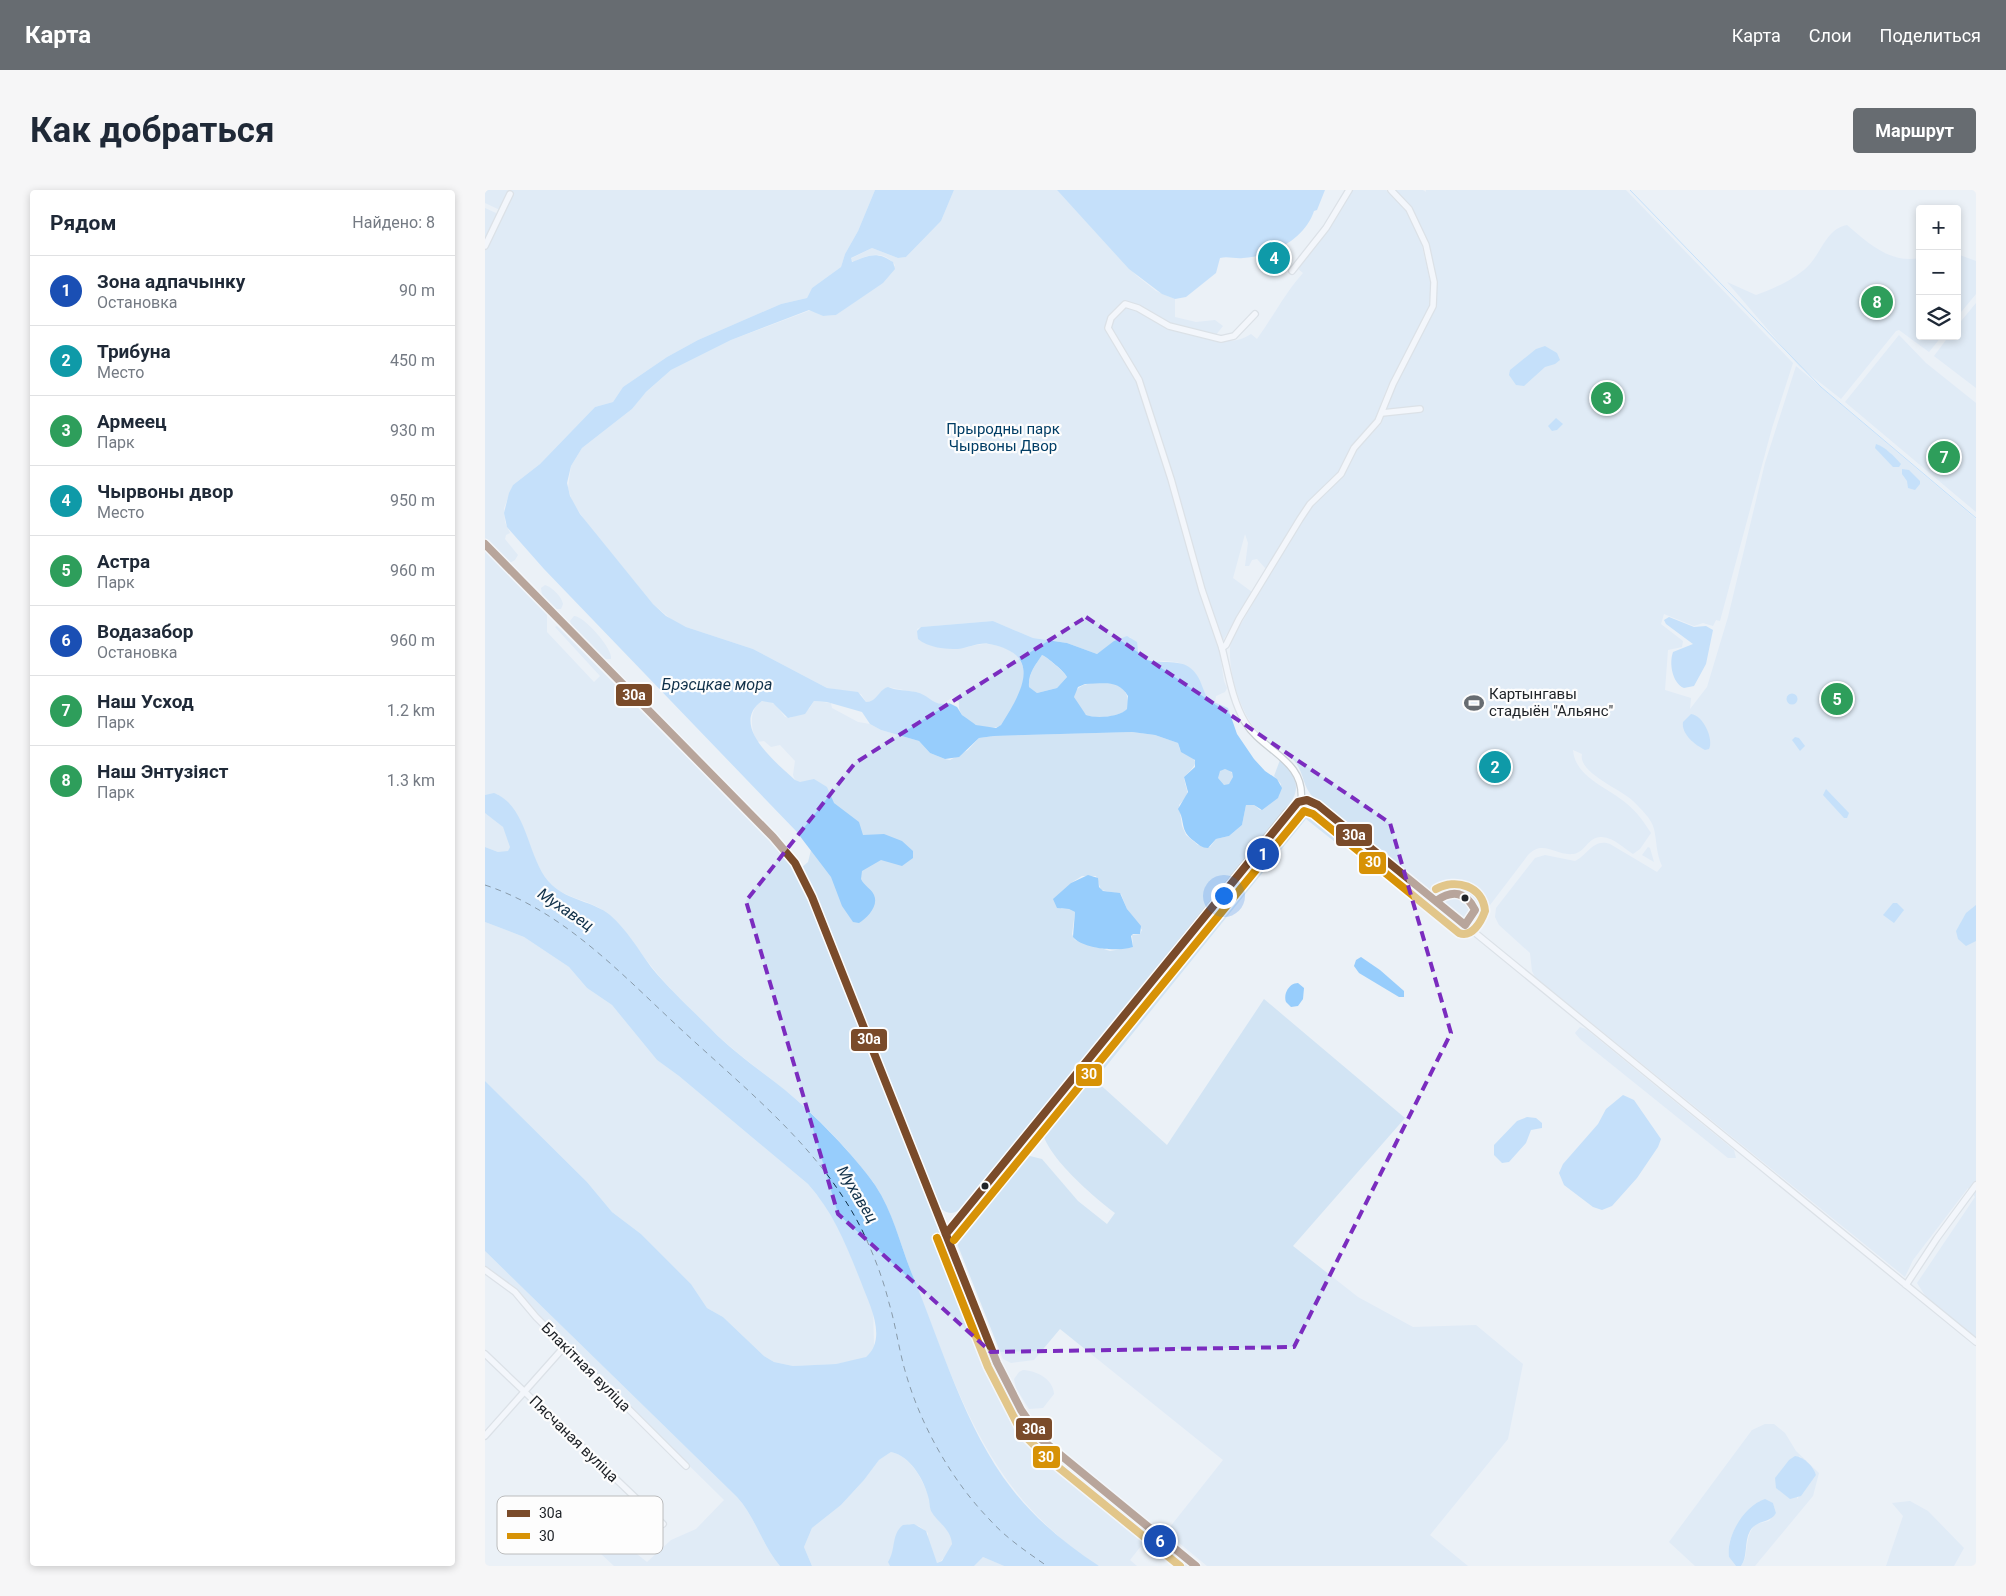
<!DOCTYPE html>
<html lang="ru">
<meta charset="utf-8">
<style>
:root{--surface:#fff;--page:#f6f6f7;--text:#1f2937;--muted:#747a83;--line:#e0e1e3;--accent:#676c71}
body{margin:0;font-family:Roboto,sans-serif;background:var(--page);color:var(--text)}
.controls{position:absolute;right:15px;top:15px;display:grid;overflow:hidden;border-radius:5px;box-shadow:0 2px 8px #0003}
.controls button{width:45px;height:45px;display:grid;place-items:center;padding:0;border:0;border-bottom:1px solid var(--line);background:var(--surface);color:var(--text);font:25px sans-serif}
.you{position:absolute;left:738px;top:705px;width:18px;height:18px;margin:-12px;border:4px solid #fff;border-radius:50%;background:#1a73e8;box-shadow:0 0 0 8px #1a73e833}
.badge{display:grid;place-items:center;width:32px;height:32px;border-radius:50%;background:var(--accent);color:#fff;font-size:16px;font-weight:700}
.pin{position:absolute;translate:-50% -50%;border:2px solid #fff;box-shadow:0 1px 5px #0006}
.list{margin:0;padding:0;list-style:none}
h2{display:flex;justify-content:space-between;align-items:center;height:65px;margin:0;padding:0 20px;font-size:21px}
h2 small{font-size:16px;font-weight:400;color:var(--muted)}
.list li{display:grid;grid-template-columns:32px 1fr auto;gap:15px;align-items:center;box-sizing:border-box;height:70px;padding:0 20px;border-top:1px solid var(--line)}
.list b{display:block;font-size:19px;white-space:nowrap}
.list p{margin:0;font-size:16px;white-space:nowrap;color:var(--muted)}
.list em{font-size:16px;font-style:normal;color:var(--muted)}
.icon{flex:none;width:28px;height:28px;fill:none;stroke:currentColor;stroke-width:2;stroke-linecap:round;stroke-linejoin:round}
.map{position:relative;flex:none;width:1491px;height:1376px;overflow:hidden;border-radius:5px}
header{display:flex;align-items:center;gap:30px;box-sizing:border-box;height:70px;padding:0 25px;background:var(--accent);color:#fff}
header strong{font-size:24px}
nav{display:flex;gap:28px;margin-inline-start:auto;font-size:18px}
.intro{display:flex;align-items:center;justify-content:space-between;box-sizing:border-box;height:120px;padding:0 30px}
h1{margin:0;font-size:35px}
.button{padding:12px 22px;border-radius:5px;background:var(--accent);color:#fff;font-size:18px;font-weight:700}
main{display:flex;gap:30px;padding:0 30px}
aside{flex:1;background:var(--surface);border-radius:5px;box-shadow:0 2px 8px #0003}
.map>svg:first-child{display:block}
.green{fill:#d2e4f4;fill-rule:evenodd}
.water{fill:#97cdfc;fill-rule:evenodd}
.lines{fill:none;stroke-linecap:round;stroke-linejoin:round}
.stream{stroke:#97cdfc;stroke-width:1}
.ferry{stroke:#11314a;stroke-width:1;stroke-dasharray:6 5;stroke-linecap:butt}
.minor-casing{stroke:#c9cfd3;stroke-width:8}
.tertiary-casing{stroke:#c9cfd3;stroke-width:9}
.minor{stroke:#fcfdfe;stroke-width:5.5}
.tertiary{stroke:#fcfdfe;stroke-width:7}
.bus-1-casing{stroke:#fdfdfd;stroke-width:11}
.bus-2-casing{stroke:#fdfdfd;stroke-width:11}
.bus-1{stroke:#7a4b2a;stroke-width:8}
.bus-2{stroke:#d79206;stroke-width:8}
.marked{fill:none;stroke:#7b2cbf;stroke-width:4;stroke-dasharray:10 6;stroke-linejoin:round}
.bus-dot{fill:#202429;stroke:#fdfdfd;stroke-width:2}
.labels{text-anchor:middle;stroke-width:4.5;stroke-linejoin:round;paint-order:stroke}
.park-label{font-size:15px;fill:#003d65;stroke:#fdfdfd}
.poi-label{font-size:15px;fill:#202429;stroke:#fdfdfd;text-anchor:start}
.street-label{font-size:15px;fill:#202429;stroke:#fdfdfd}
.water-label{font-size:16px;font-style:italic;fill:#11314a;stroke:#fdfdfd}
.key{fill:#fdfdfd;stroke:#bbbcbd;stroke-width:1}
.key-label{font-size:14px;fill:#202429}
.line-badge{stroke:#fdfdfd;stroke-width:2}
.badge-label{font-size:14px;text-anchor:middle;font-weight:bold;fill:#fff}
</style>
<header>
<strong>Карта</strong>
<nav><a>Карта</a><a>Слои</a><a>Поделиться</a></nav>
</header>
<div class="intro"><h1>Как добраться</h1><a class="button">Маршрут</a></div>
<main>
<aside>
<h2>Рядом<small>Найдено: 8</small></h2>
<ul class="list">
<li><span class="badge" style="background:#1a4fb4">1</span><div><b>Зона адпачынку</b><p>Остановка</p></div><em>90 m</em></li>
<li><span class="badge" style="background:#0f9aa8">2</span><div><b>Трибуна</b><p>Место</p></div><em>450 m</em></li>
<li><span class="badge" style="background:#2e9e5b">3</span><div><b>Армеец</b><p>Парк</p></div><em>930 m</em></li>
<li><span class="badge" style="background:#0f9aa8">4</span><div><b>Чырвоны двор</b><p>Место</p></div><em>950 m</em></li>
<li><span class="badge" style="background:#2e9e5b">5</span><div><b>Астра</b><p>Парк</p></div><em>960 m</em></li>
<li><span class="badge" style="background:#1a4fb4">6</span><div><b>Водазабор</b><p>Остановка</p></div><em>960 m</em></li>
<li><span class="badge" style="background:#2e9e5b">7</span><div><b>Наш Усход</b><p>Парк</p></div><em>1.2 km</em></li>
<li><span class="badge" style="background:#2e9e5b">8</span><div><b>Наш Энтузіяст</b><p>Парк</p></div><em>1.3 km</em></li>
</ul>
</aside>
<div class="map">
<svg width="1491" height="1376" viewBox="0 0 1491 1376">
<rect width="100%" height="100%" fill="#ebf1f7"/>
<g class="green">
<path d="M0,0H23L15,20L0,13Z"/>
<path d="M24,0H390L373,41L360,64L356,77L327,98L322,108L296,114L213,150L182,167L138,197L128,212L110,217L55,274L28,295L19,318L20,332L25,343L21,345L20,349L33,365L30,370L23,374L0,350V61L27,3Z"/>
<path d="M469,0H572L652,86L671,101L690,109V127L711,132L730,130L738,136L730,146C744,153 753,152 766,144L772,149C788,127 800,103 818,83L812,78L840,45L866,0H901L920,19L936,52L946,95L945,115L902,198L890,229L866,256L854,282L819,317L781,379L772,369L767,370L764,376H760L763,353L760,344L748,388L767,402L734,457L739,491L742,498L740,502L731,506L730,512C715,507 717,486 705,478C692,468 673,473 659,469L645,447L634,449L612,464L582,453L548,448L508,431L436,437L432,439L435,450C447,456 458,457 472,458C481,459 492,453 502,454C520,455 539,464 539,485C538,501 526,524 515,536C499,542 471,531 474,512L468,507L457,514L447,512L434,503L403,497C394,500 392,512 381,512L376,504L342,498L268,459L201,437L187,430L168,414L100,331L87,311L83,298L86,276L97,258L147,219L158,205L186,180L246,150L326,120L338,126L351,125L400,90L410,75C398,60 384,64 369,72L365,69L387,58L413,68L421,67L456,31Z"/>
<path d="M911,0H938L941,2V0H1141L1308,173L1287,238L1235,431L1231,430L1228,436L1218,433L1209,436L1179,424L1176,434L1198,451L1197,457L1183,460L1180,500L1206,508L1205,519L1222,497L1243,427L1280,273L1311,176L1491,329V1148L1443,1110L1432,1093L1490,1007L1483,998L1428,1070L1420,1087L1050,787L1047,781L1045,763L1014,735L1010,727L1011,718L1050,668L1060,665L1090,671C1103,665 1108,648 1125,654L1172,682L1177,676C1171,663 1172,652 1169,639C1167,629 1155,618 1148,611C1136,599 1093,583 1097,564L1088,560C1090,587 1122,597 1141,613C1152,622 1159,632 1166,643L1155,659L1148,664C1138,658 1130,648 1117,647C1103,646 1100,663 1088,664C1071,666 1058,649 1043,665L1002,719L989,712L981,703L972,700H962L952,705L941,700L828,607C818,597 819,584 811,573C800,559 782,551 770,538C754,520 741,474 746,451L813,336L825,319L859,285L870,262L896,234L910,196L950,119L952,92L943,54L927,20Z"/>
<path d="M0,18L11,23L12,26L0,52Z"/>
<path d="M1362,35C1383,53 1405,74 1435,68V146H1457L1444,162L1414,140L1411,141L1356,209L1314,176L1242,92L1271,105C1287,100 1314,87 1325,74C1338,59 1342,39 1362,35Z"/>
<path d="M1472,64L1491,71V104L1472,127Z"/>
<path d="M1491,113V198L1449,166L1464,146H1472V136Z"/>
<path d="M1414,145L1441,173L1491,213V322L1360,212Z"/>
<path d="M0,359L62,423V442L109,492L115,486L70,437L72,436L300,666L321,702L501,1160L537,1230L552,1250L707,1376H690L660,1351L645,1370L652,1376C641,1376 626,1376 615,1376C602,1373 579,1351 569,1342C491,1274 462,1172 425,1079C414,1050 406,1018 388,992C368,965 339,934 313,911C284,886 252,865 225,838C205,818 184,799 167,777C152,759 141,740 124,725C107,709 81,710 65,693C41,667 44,623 12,604L0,605Z"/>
<path d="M60,395C68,398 76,406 78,414L76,419H70L57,406L56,398Z"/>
<path d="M89,426C99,426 128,459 126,469H118L87,436L85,431Z"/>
<path d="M557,465C562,467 579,482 582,487L572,498L552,503L544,497C543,483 550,476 557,465Z"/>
<path d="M631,494C641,499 645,508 642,519C636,527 608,530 600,524C595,520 591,512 589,507C590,490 618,492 631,494Z"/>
<path d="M281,510L291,515L300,527L305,528L324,519L329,511L346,513L347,518L373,532L385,534L396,540L434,551L445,563L460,569L465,570L483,560L494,548L509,546L647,542L670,545L693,553L695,560C715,571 714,572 699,587C701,602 707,602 694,615L697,636L701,645L713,655L725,657L731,649L744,646L757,635L761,615H769L775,620L794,606L796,594L789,586L795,570C809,584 818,597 804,615L475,1019C467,1026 459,1023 453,1015L336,718L316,678L323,672L326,660L312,595L308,585L310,571L295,555L286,557L279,551L272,552C265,539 263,514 281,510ZM597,686H611L616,700L636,704L642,719L657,740L655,744L647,745L648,757L625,761L590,750L587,744L590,722L584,719H576L586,693Z"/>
<circle cx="740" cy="587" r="8"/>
<path d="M816,613C832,614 844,628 856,638L857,642L850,652L821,629L610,890L682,955L779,809L920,928L808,1056L873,1107L928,1137L991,1135L1038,1174L1023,1249L945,1345L983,1376H722L681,1342L738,1270L575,1139L549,1170L526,1173L518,1169L473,1056C472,1049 472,1043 476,1037C483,1023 528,968 541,965L557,969L593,1011L622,1034L630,1023C610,1008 551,959 557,932L767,670L775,669L782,661L783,652L809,619Z"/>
<path d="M0,623C12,628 32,648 23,662H13L0,657Z"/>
<path d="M1163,657L1165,658L1169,672L1157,665Z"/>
<path d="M968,704L986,717V724L982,728H976L960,715V709Z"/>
<path d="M0,732L39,747L84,777L102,798L127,815L172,870L194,886L323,994L337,1011L355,1041L388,1117L389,1156L384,1165L377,1169L351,1174L308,1176L289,1172L279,1166L238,1127L222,1118L206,1094L156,1044L127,1022L102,992L0,891Z"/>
<path d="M1095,837L1101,839L1249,960L1251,968H1243L1095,849L1090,843Z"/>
<path d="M0,1061L252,1307C271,1328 277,1355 295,1376H129L87,1337L100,1323L162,1372L186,1350L211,1339L239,1310L82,1155L32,1101L0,1076Z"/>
<path d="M538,1180C552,1181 568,1189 569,1204L558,1218L544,1219L531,1198L529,1189L534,1182Z"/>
<path d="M1280,1234H1289L1300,1243L1311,1261L1334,1283L1328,1306L1270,1376H1256C1265,1365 1258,1347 1271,1334L1284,1331L1291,1323L1288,1313L1275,1311C1258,1325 1241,1344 1244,1367L1251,1376H1210L1184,1352L1267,1240ZM1314,1266L1328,1278L1331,1285L1312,1309Z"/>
<path d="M406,1262C425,1266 437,1288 443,1305C446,1312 446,1319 451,1327C455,1334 465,1340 467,1348C469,1356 459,1371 452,1373L443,1352V1343L434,1336L424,1334L410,1349L405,1376H327L319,1357L327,1338L356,1315L379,1290L394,1270Z"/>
<path d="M1425,1311L1443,1321L1479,1358L1469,1376H1401L1418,1326L1407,1313Z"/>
<path d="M498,1367L519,1376H489Z"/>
</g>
<g class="water">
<path d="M390,0H469L456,31L421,67L413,68L387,58L366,68L367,72C384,65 392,61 408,72L410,79L398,93L351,125L338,126L324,120L246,150L186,180L161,202L147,219L97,258L86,276L82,293L85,306L95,324L168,414L181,426L201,437L268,459L342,498L373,502L381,512C392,512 394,499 403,497C412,501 422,500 431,502C445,505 447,517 464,513L472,517L477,525L491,535L511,538L516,535C537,502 559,464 504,454C494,452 483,458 473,459C461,459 443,458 433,449L432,441L436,437L508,431L548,448L582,453L612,464L629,451L642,446L652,452C653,456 652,463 656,466C664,476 692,468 704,477C717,486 716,499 724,510L743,518L752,544L769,569L780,581L792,589L797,598L793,608L777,620L769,615H761L757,635L744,646L731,649L723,658C717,658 714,655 709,651C694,640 701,632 693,619L703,602L699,587L710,577V570L696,562L693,553L670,545L647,542L509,546L494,548L474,567L460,569L445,563L434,551L396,540L385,534L377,522L342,512L329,511L320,524L303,528L288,513L277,511C243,535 293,574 310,590L315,592L329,589L342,597L349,613L374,632L378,645L399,644L417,651L428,661V668L417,676L396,670L377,681L376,689C379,696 387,699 389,705C394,716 382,728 374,733L368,732L357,716L346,687L311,641L59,379L22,337L19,323L24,303L28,295L55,274L110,217L128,212L138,197L182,167L213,150L296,114L322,108L327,98L356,77L360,64L373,41ZM557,465C562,467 580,482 582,487L572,498L552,503L544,497C543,483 550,476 557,465ZM600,494C618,494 633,489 643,506L642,519C635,527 611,529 601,525L589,507L593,497ZM740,579L747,582L748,587L744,594L739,595L733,588L735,581Z"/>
<path d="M572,0H840L832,20L829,21C820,49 787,66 758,68C750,69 743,66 735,68L731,83L701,107L690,109L677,104L644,79Z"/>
<path d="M1060,156L1072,163L1075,170L1070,174L1060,177L1039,196L1031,195L1024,185L1025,180L1051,159Z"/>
<path d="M1071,228L1078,234L1072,240L1067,241L1063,236Z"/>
<path d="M1391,254C1399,256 1410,267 1416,274L1414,277H1408L1390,258Z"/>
<path d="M1417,279L1424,280L1435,291V294L1430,300L1423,298L1422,291L1417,284Z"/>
<path d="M1184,427L1209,437L1221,436L1228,440L1221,474L1209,496L1199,498C1187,493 1184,473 1188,462L1208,454L1181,434L1179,430Z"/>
<circle cx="1307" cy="509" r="5.5"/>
<path d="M1206,524C1218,525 1229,549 1224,559L1220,560C1210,555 1196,544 1198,532Z"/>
<path d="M1310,547L1314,548L1320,556L1315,561L1307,550Z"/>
<path d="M1341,599L1364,623L1362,628H1359L1338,605Z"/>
<path d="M9,603C44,616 42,672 67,695C84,711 108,711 125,725C142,740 153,759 166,777C184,799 206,819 226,839C248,862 275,880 300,900C327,922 371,967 390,995C408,1022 415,1054 427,1084C457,1156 479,1237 527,1299C551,1330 582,1355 614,1376H519L498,1367L489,1376H405L403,1372C411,1360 406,1344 418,1335L429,1334L441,1341L452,1373L457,1371L467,1354C466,1339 453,1333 446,1321C444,1316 445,1311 443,1306C438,1288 425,1266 406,1262L394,1270L379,1290L356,1315L327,1338L319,1357L327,1376H295C277,1355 271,1328 252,1307L0,1061V891L102,992L127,1022L156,1044L206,1094L222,1118L238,1127L279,1166L289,1172L308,1176L351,1174L381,1167C403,1148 384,1114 376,1092C362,1057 349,1023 323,994L194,886L172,870L127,815L102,798L84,777L39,747L0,732V657L13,662L23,661L25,657L18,637L0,623V605Z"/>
<path d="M603,685L613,688L614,697L618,701L635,703L642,719L656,736L655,744H648L646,746L648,757C633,762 598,759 588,747L590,722L584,719L572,718L568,709L586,693Z"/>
<path d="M1408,713H1412L1419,720L1409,733L1398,725Z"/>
<path d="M1491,715V751L1481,756L1473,749L1471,741L1481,723Z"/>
<path d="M876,767L895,780L919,801V807H914L874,783L869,776L871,770Z"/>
<path d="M813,793L819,798L818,809L813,816L806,817L801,812C798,804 804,793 813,793Z"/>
<path d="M1138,905L1149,910L1176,949L1173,957L1152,988L1127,1016L1117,1020L1108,1017L1079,995L1074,983L1078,974L1113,934L1121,919Z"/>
<path d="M1042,927L1051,928L1057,933V938L1046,940L1041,953L1024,972L1017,973L1009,965V955L1032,931Z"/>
<path d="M1310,1266C1319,1267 1329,1277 1331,1285L1316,1306L1305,1309L1291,1298L1290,1288L1304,1270Z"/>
<path d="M1280,1309L1288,1313L1291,1323C1285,1334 1272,1329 1265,1341C1259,1351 1263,1367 1256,1376H1251L1244,1367C1241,1346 1259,1316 1280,1309Z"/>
</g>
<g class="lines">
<path class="stream" d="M1145,0L1336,197L1491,328"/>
<path class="ferry" d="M0,695C81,722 139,787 200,843C265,903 337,960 377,1040C388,1063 398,1088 404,1113C411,1136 414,1161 421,1184C436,1236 467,1291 505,1330C521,1348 542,1362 562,1376"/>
<defs>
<g id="minor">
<path d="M0,56L25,4"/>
<path d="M807,81L841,38L864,0"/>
<path d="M897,223L935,219"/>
<path d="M737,458L717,400L686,289L654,190L623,138L626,128L640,114L653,118L684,136L736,149L749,146L770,124"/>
<path d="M816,611C821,570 777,561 760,532C747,510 743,482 737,458L741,455L754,429L815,329L825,314L856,284L869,258L893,231L908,194L948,116L949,92L941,55L924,19L906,0"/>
<path d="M461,1044L801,623C825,596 841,621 863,639L1491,1152"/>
<path d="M0,1080L30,1102L51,1127L201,1276"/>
<path d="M1421,1095L1452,1048L1491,995"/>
<path d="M0,1164L178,1334"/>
<path d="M0,1246L80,1156"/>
</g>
<path id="tertiary" d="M0,354L288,647L310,673L327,707L512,1173L536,1220L556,1249L711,1376"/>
</defs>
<use href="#minor" class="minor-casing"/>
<use href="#tertiary" class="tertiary-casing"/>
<use href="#minor" class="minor"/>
<use href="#tertiary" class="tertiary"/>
<defs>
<g id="bus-1">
<path d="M0,354L288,647L310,673L327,707L512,1173L536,1220L556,1249L711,1376"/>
<path d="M461,1044L813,612L822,610L833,615L980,735L990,720C981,702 968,699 951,711"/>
</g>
<g id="bus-2">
<path d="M452,1048L503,1177L537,1243L562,1268L695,1376"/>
<path d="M469,1050L819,621L828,624L974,743C987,748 996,732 1000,721C998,696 971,688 951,699"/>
</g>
</defs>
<use href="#bus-1" class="bus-1-casing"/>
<use href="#bus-2" class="bus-2-casing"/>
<use href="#bus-1" class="bus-1"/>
<use href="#bus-2" class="bus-2"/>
</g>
<path d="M0 0H1491V1376H0ZM601,427L905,633L966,843L809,1157L506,1162L353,1024L261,711L370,573Z" fill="#ebf1f7" fill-opacity=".55" fill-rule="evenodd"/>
<path class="marked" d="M601,427L905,633L966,843L809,1157L506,1162L353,1024L261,711L370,573Z"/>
<defs>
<symbol id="stadium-bare" viewBox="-9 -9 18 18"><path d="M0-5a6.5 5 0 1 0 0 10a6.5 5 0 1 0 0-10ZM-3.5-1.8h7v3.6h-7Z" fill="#676c71" stroke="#fdfdfd" stroke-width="2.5" paint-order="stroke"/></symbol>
</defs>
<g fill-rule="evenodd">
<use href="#stadium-bare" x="975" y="499" width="28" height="28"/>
</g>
<g class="bus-dot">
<circle cx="980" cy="708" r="4.5"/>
<circle cx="500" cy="996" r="4.5"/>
</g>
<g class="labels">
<g class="park-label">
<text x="518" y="244">Прыродны парк<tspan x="518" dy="17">Чырвоны Двор</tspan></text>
</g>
<g class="poi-label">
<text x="1004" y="509">Картынгавы<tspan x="1004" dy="17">стадыён "Альянс"</tspan></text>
</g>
<g class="street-label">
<text transform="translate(101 1177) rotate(45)" y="5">Блакітная вуліца</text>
<text transform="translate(89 1249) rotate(44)" y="5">Пясчаная вуліца</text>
</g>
<g class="water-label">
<text x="232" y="500">Брэсцкае мора</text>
<text transform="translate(81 719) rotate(34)" y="6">Мухавец</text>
<text transform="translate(373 1004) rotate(59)" y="6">Мухавец</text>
</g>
</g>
<rect x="12" y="1306" width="166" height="58" rx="8" class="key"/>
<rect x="22" y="1320" width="23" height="7" fill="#7a4b2a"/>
<rect x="22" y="1343" width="23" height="6" fill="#d79206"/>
<g class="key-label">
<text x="54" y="1328">30а</text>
<text x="54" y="1351">30</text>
</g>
<g class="line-badge">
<rect x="130" y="493" width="38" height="24" rx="5" fill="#7a4b2a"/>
<rect x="850" y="633" width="38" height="24" rx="5" fill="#7a4b2a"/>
<rect x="873" y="661" width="29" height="24" rx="5" fill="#d79206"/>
<rect x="365" y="838" width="38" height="24" rx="5" fill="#7a4b2a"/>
<rect x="590" y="873" width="28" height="24" rx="5" fill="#d79206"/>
<rect x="530" y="1227" width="38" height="24" rx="5" fill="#7a4b2a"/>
<rect x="547" y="1255" width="29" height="24" rx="5" fill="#d79206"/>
</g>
<g class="badge-label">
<text x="149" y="510">30а</text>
<text x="869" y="650">30а</text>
<text x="888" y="677">30</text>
<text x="384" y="854">30а</text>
<text x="604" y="889">30</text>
<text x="549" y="1244">30а</text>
<text x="561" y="1272">30</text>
</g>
</svg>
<div class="controls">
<button>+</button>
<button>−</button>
<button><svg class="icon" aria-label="layers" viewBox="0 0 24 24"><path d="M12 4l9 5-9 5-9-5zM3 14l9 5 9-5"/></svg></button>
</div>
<div class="you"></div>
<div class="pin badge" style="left:778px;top:664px;background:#1a4fb4">1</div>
<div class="pin badge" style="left:1010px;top:577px;background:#0f9aa8">2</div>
<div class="pin badge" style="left:1122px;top:208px;background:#2e9e5b">3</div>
<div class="pin badge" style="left:789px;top:68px;background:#0f9aa8">4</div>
<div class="pin badge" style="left:1352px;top:509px;background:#2e9e5b">5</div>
<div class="pin badge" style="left:675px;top:1351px;background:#1a4fb4">6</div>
<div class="pin badge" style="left:1459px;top:267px;background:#2e9e5b">7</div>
<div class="pin badge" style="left:1392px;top:112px;background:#2e9e5b">8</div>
</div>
</main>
